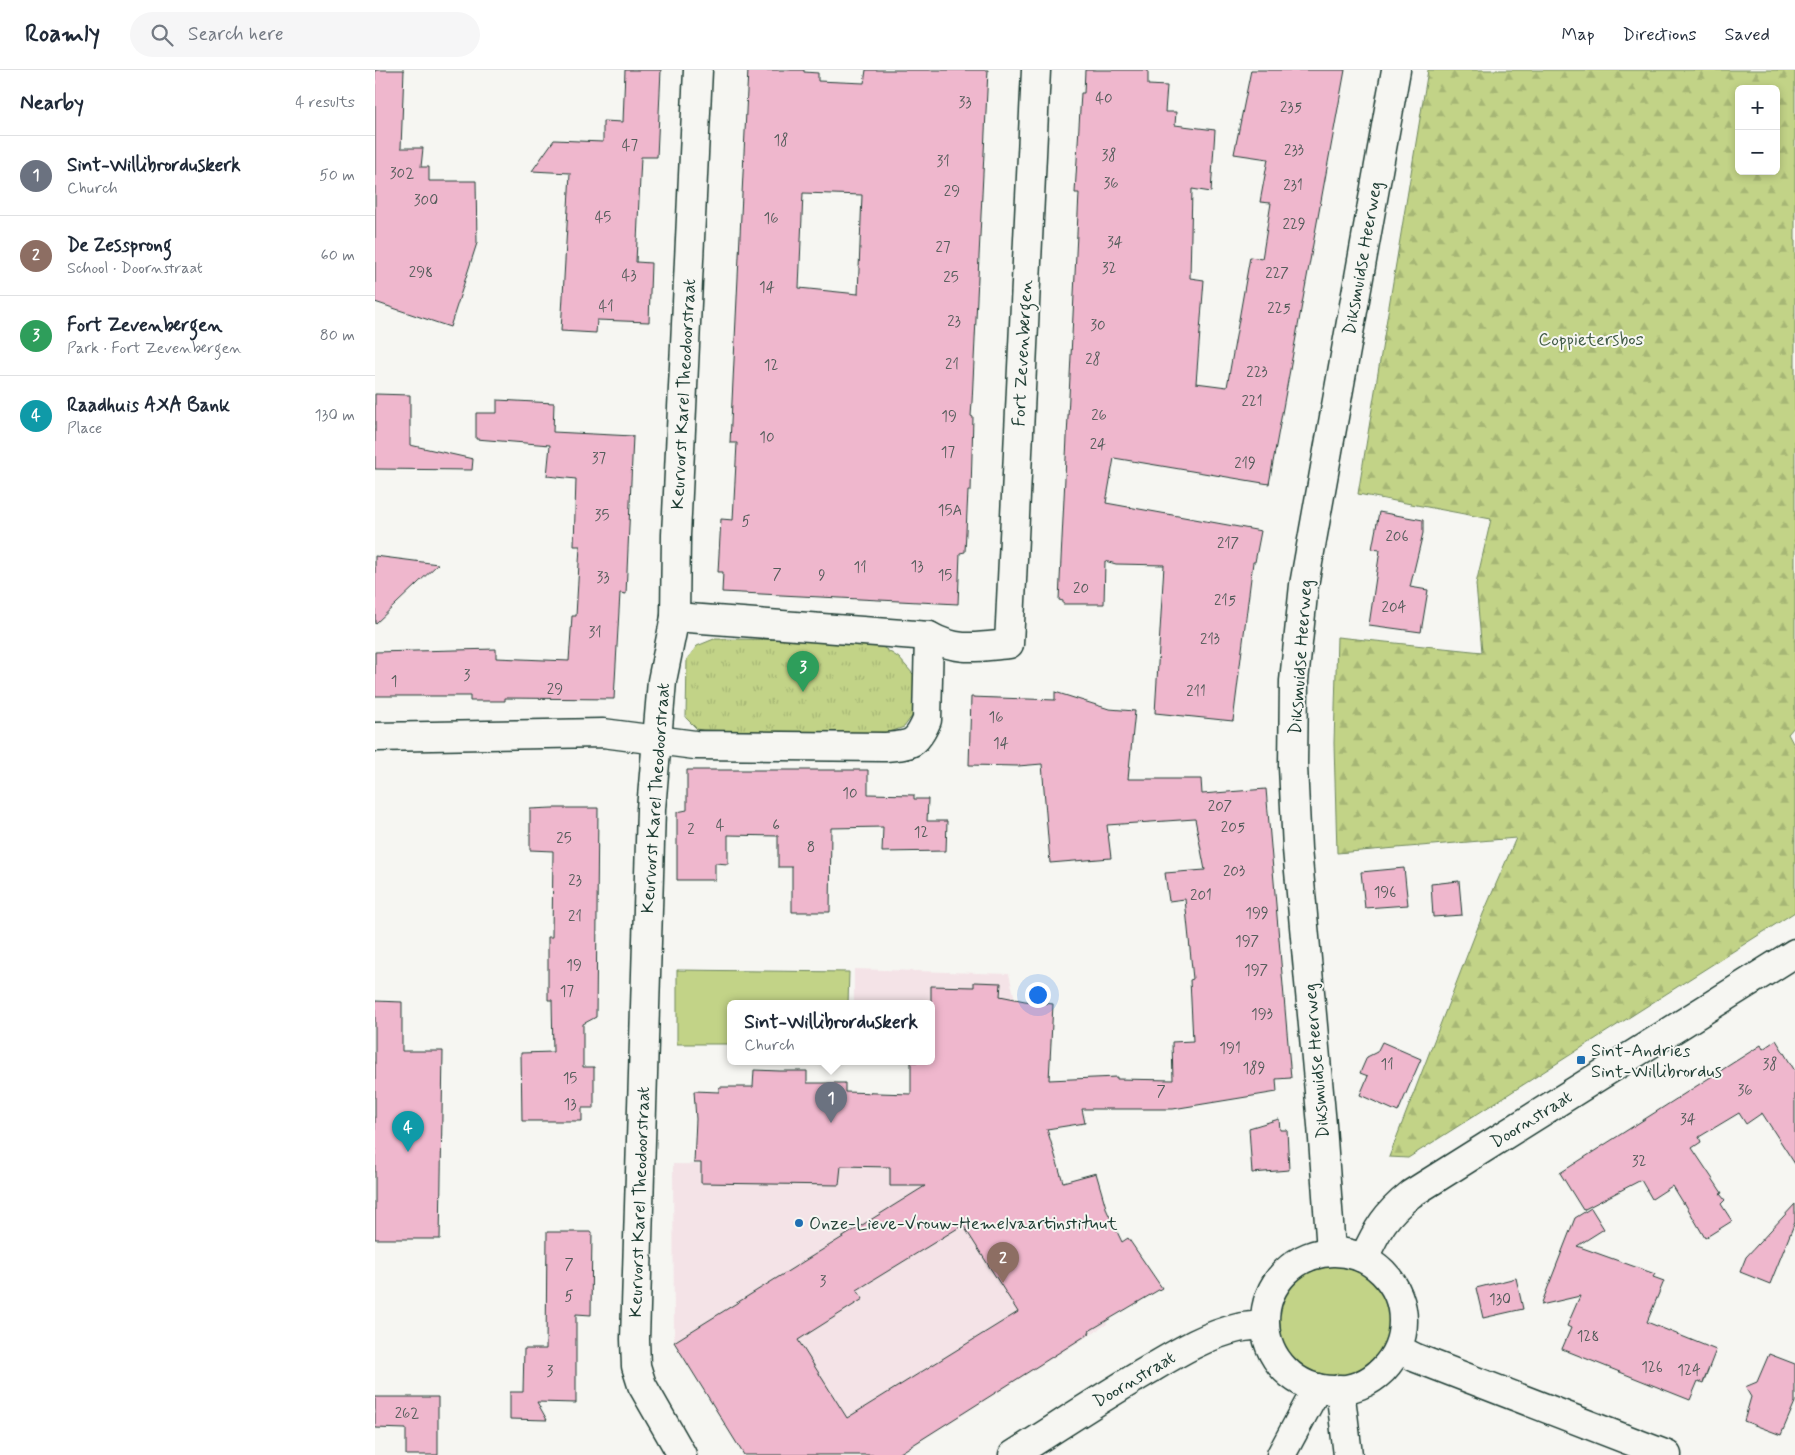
<!DOCTYPE html>
<meta charset="utf-8">
<style>
:root{--surface:#fff;--page:#f6f6f7;--text:#1f2937;--muted:#747a83;--line:#e0e1e3;--accent:#2563eb}
body{margin:0;font-family:Mynerve,sans-serif;background:var(--page);color:var(--text)}
.controls{position:absolute;right:15px;top:15px;display:grid;overflow:hidden;border-radius:8px;box-shadow:0 2px 8px #0003}
.controls button{width:45px;height:45px;display:grid;place-items:center;padding:0;border:0;border-bottom:1px solid var(--line);background:var(--surface);color:var(--text);font:25px sans-serif}
.you{position:absolute;left:662px;top:924px;width:18px;height:18px;margin:-12px;border:4px solid #fff;border-radius:50%;background:#1a73e8;box-shadow:0 0 0 8px #1a73e833}
.badge{display:grid;place-items:center;width:32px;height:32px;border-radius:50%;background:var(--accent);color:#fff;font-size:16px;font-weight:700}
.pin{position:absolute;translate:-50% -41px;filter:drop-shadow(0 1px 2px #0008)}
.pin::after{content:'';position:absolute;top:26px;width:18px;height:15px;background:inherit;clip-path:polygon(0 0,100% 0,50% 100%)}
.popup{position:absolute;left:352px;top:930px;width:208px;height:65px;box-sizing:border-box;display:grid;place-content:center;border-radius:8px;background:var(--surface);filter:drop-shadow(0 1px 4px #0005);font-size:16px;white-space:nowrap;color:var(--muted)}
.popup b{font-size:19px;color:var(--text)}
.popup::after{content:'';position:absolute;left:50%;top:100%;margin-left:-10px;border:10px solid transparent;border-top-color:var(--surface)}
.list{margin:0;padding:0;list-style:none}
h2{display:flex;justify-content:space-between;align-items:center;height:65px;margin:0;padding:0 20px;font-size:21px}
h2 small{font-size:16px;font-weight:400;color:var(--muted)}
.list li{display:grid;grid-template-columns:32px 1fr auto;gap:15px;align-items:center;box-sizing:border-box;height:80px;padding:0 20px;border-top:1px solid var(--line)}
.list b{display:block;font-size:19px;white-space:nowrap}
.list p{margin:0;font-size:16px;white-space:nowrap;color:var(--muted)}
.list em{font-size:16px;font-style:normal;color:var(--muted)}
.icon{flex:none;width:28px;height:28px;fill:none;stroke:currentColor;stroke-width:2;stroke-linecap:round;stroke-linejoin:round}
.map{position:relative;flex:none;width:1420px;height:1385px;overflow:hidden}
header{display:flex;align-items:center;gap:30px;box-sizing:border-box;height:70px;padding:0 25px;background:var(--surface);border-bottom:1px solid var(--line)}
header strong{font-size:24px}
nav{display:flex;gap:28px;margin-inline-start:auto;font-size:18px}
.search{width:350px;height:45px;background:var(--page);display:flex;align-items:center;gap:12px;box-sizing:border-box;padding:0 18px;border-radius:28px;color:var(--muted);font-size:19px}
main{display:flex}
aside{flex:1;background:var(--surface)}
.map>svg:first-child{display:block}
.built{fill:#f4e3e7}
.grass{fill:#c2d387;stroke:#70885e}
.forest{fill:url(#forest-firs);stroke:#70885e;fill-rule:evenodd}
.park{fill:url(#park-tufts);stroke:#70885e}
.building{fill:#efb7cd;stroke:#1f3d34;fill-rule:evenodd}
.lines{fill:none;stroke-linecap:round;stroke-linejoin:round}
.minor-casing{stroke:#1f3d34;stroke-width:31}
.minor{stroke:#f6f6f2;stroke-width:28}
.poi-dot{fill:#1f6fb2;stroke:#f6f6f2;stroke-width:2}
.labels{text-anchor:middle;stroke-width:4;stroke-linejoin:round;paint-order:stroke}
.number-label{font-size:15px;fill:#535c5a}
.street-label{font-size:18px;fill:#1f3d34;stroke:#f6f6f2}
.park-label{font-size:18px;fill:#405b45;stroke:#f6f6f2}
.poi-label{font-size:18px;fill:#1f3d34;stroke:#f6f6f2;text-anchor:start}
</style>
<header>
<strong>Roamly</strong>
<div class="search"><svg class="icon" aria-label="search" viewBox="0 0 24 24"><circle cx="10" cy="10" r="6"/><path d="M15 15l6 6"/></svg>Search here</div>
<nav><a>Map</a><a>Directions</a><a>Saved</a></nav>
</header>
<main>
<aside>
<h2>Nearby<small>4 results</small></h2>
<ul class="list">
<li><span class="badge" style="background:#6b7280">1</span><div><b>Sint-Willibrorduskerk</b><p>Church</p></div><em>50 m</em></li>
<li><span class="badge" style="background:#8d6e63">2</span><div><b>De Zessprong</b><p>School · Doornstraat</p></div><em>60 m</em></li>
<li><span class="badge" style="background:#2e9e5b">3</span><div><b>Fort Zevenbergen</b><p>Park · Fort Zevenbergen</p></div><em>80 m</em></li>
<li><span class="badge" style="background:#0f9aa8">4</span><div><b>Raadhuis AXA Bank</b><p>Place</p></div><em>130 m</em></li>
</ul>
</aside>
<div class="map">
<svg width="1420" height="1385" viewBox="0 0 1420 1385">
<defs>
<pattern id="forest-firs" width="22" height="20" patternUnits="userSpaceOnUse" patternTransform="scale(1.25)"><rect width="22" height="20" fill="#c2d387"/><path d="M5 1l3.5 6h-7zM16 11l3.5 6h-7z" fill="#a6b675"/></pattern>
<pattern id="park-tufts" width="24" height="20" patternUnits="userSpaceOnUse" patternTransform="scale(1.25)"><rect width="24" height="20" fill="#c2d387"/><path d="M3 7l-1-3M5 7V3M7 7l1-3M15 17l-1-3M17 17v-4M19 17l1-3" fill="none" stroke="#a6b675"/></pattern>
</defs>
<rect width="100%" height="100%" fill="#f6f6f2"/>
<filter id="ink" filterUnits="userSpaceOnUse"><feTurbulence type="fractalNoise" baseFrequency=".02" numOctaves="2"/><feDisplacementMap in="SourceGraphic" scale="10" xChannelSelector="R" yChannelSelector="G"/><feConvolveMatrix kernelMatrix="1 2 1 2 8 2 1 2 1" color-interpolation-filters="sRGB"/></filter>
<g filter="url(#ink)">
<path class="built" d="M479,899L634,904L667,1044L732,1254L523,1385H369L299,1272L298,1094L515,1097V1113H526L594,1071L536,1004V992H556V934H479Z"/>
<g class="grass">
<path d="M302,900L474,902L473,934H356V974H302Z"/>
<circle cx="961" cy="1250" r="58"/>
</g>
<path class="forest" d="M1053,0H1420V656L1413,664L1420,677V842L1033,1088L1014,1087L1108,844L1141,768L962,783L959,673L962,567L1107,582L1101,514L1116,449L983,424ZM1364,19H1401V101H1364Z"/>
<path class="park" d="M339,569L497,570L524,588L538,604L545,606L543,638L529,657L512,663L334,662L322,659L311,648L312,589L322,576Z"/>
<g class="building">
<path d="M0,0H29L26,78H48L46,97H54V111H101L102,173L75,257L0,232Z"/>
<path d="M250,0H286L282,87H266L261,192L276,193L274,252L222,250L221,263L186,261L195,103L157,101L179,70L228,72V51L248,52Z"/>
<path d="M373,0H429V2L443,3V11L489,13L491,0H613L597,332L596,346L598,347L596,421H593L590,482L585,483L583,534L347,522L348,502H343L346,449L358,450L362,373H355ZM428,123L487,125L483,224L424,218Z"/>
<path d="M710,0H773V15L792,16L790,42H801L800,55L840,60L836,122L817,119L815,208L829,210L821,313L852,317L875,187L887,189L896,133L885,132L893,89L859,84L876,0H970L894,414L739,388L731,433L886,461L880,492H878L858,651L780,643L789,495L741,494L730,491L729,534H688V531L684,530L704,123H700L706,23H709Z"/>
<path d="M0,324L35,325V375L98,389L97,400L0,399Z"/>
<path d="M122,330L179,333L178,362L258,366L251,524L245,523L239,629L130,628V631H95V626H0V582L121,579V588L194,591L197,546H201L205,476H199L201,409L172,406L175,375L101,369V343H122Z"/>
<path d="M1004,442L1048,450V463L1035,517L1053,520L1046,562L994,555L1005,480L997,479Z"/>
<path d="M0,486L63,494L0,554Z"/>
<path d="M680,622L734,639L760,641L753,709H826L827,724L891,719L916,1008L901,1009L902,1022L798,1039H707L710,1053L672,1059L688,1112L721,1103L732,1141L747,1172L753,1168L787,1218L714,1261L715,1263L522,1385H369L299,1272L550,1116H515V1097L466,1096L464,1115L326,1113V1093H319L321,1049L319,1021L344,1022V1017H378L379,1000L405,1001H432V1013H470V1022L536,1024V992H556V916L599,917V912L626,913L625,926L650,931L678,934L674,1010L742,1007V1009L798,1010L797,972L818,971L815,910L818,909L810,829L794,831L790,803L830,800L820,749L732,755L736,788L675,793L667,694L643,696L594,695L596,627L680,630ZM588,1155L643,1242L472,1348L423,1270L488,1229L482,1220Z"/>
<path d="M312,700H493V724L539,725V729H553L552,751H572L571,781L507,782L508,757L456,758L455,842H417V797H403V766L353,765V794L340,793V810H302V742L312,740Z"/>
<path d="M177,738H223L221,947L208,954V997H219V1038H207V1051H147L146,983L178,982L177,930H173V867H177L178,781L155,780V739Z"/>
<path d="M1029,798L1033,835L990,838L986,802Z"/>
<path d="M1084,811L1087,845L1058,847L1056,814Z"/>
<path d="M0,931L27,932V981H68L65,1169H0Z"/>
<path d="M1401,970L1420,1001V1094L1387,1043L1371,1054L1364,1043L1324,1067L1326,1072L1317,1078L1347,1123L1345,1124L1350,1130L1346,1134L1357,1151L1330,1168L1309,1132L1308,1134L1297,1116L1277,1129L1266,1110L1208,1140L1185,1103L1386,975L1388,979Z"/>
<path d="M1007,972L1046,989L1023,1042L985,1025L993,1006L985,1003L992,987L1002,982Z"/>
<path d="M904,1049L905,1060H912L914,1100L877,1103L874,1058Z"/>
<path d="M1420,1134V1152L1395,1214L1365,1202L1371,1187Z"/>
<path d="M1216,1138L1229,1159L1202,1176L1280,1204L1278,1207L1289,1211L1272,1252L1341,1280L1328,1313L1323,1311L1315,1330L1187,1279L1196,1258L1192,1256L1205,1226L1166,1235L1200,1148Z"/>
<path d="M172,1162H217L216,1245L201,1244V1333L162,1332L172,1350L135,1349V1322H148L149,1279H171Z"/>
<path d="M1141,1208L1148,1239L1108,1248L1101,1218Z"/>
<path d="M1394,1284L1420,1294V1332L1406,1365L1369,1351L1376,1327L1370,1317L1382,1312Z"/>
<path d="M0,1327H63V1385H31V1359L0,1358Z"/>
</g>
<g class="lines">
<defs>
<g id="minor">
<path d="M300,547L554,566C583,582 602,577 634,574L661,0"/>
<path d="M0,667L228,663L320,675L509,677C535,675 541,676 552,650L554,566"/>
<path d="M956,1181L947,1055L922,779L918,696L919,611L929,515L1021,0"/>
<circle cx="959" cy="1251" r="69"/>
<path d="M989,1188C1002,1159 1011,1144 1036,1124L1420,883"/>
<path d="M1023,1279L1041,1288L1292,1385"/>
<path d="M965,1319L973,1385"/>
<path d="M307,1385L267,1315L261,1296L260,1269L276,739L287,611L300,547L301,465L323,0"/>
<path d="M638,1385C684,1356 730,1325 777,1298C804,1282 832,1265 863,1258C872,1256 881,1256 890,1255"/>
<path d="M906,1385L942,1318"/>
</g>
</defs>
<use href="#minor" class="minor-casing"/>
<use href="#minor" class="minor"/>
</g>
</g>
<g class="poi-dot">
<rect x="1201" y="985" width="10" height="10" rx="2.5"/>
<circle cx="424" cy="1153" r="5"/>
</g>
<g class="labels">
<g class="number-label">
<text x="729" y="33">40</text>
<text x="590" y="37">33</text>
<text x="916" y="42">235</text>
<text x="406" y="75">18</text>
<text x="255" y="80">47</text>
<text x="919" y="85">233</text>
<text x="734" y="90">38</text>
<text x="568" y="96">31</text>
<text x="27" y="108">302</text>
<text x="736" y="118">36</text>
<text x="918" y="120">231</text>
<text x="577" y="126">29</text>
<text x="51" y="135">300</text>
<text x="228" y="152">45</text>
<text x="396" y="153">16</text>
<text x="919" y="159">229</text>
<text x="740" y="177">34</text>
<text x="568" y="182">27</text>
<text x="734" y="203">32</text>
<text x="46" y="207">298</text>
<text x="902" y="208">227</text>
<text x="254" y="210">43</text>
<text x="576" y="212">25</text>
<text x="392" y="222">14</text>
<text x="231" y="241">41</text>
<text x="904" y="243">225</text>
<text x="579" y="256">23</text>
<text x="723" y="260">30</text>
<text x="718" y="294">28</text>
<text x="577" y="299">21</text>
<text x="396" y="300">12</text>
<text x="882" y="307">223</text>
<text x="877" y="336">221</text>
<text x="724" y="350">26</text>
<text x="574" y="351">19</text>
<text x="392" y="372">10</text>
<text x="723" y="379">24</text>
<text x="573" y="387">17</text>
<text x="224" y="393">37</text>
<text x="870" y="398">219</text>
<text x="575" y="445">15A</text>
<text x="227" y="450">35</text>
<text x="371" y="456">5</text>
<text x="1022" y="471">206</text>
<text x="853" y="478">217</text>
<text x="542" y="501">13</text>
<text x="485" y="502">11</text>
<text x="402" y="509">7</text>
<text x="447" y="510">9</text>
<text x="570" y="510">15</text>
<text x="228" y="512">33</text>
<text x="706" y="523">20</text>
<text x="850" y="535">215</text>
<text x="1019" y="542">204</text>
<text x="220" y="567">31</text>
<text x="835" y="574">213</text>
<text x="92" y="610">3</text>
<text x="19" y="616">1</text>
<text x="180" y="624">29</text>
<text x="821" y="626">211</text>
<text x="621" y="652">16</text>
<text x="626" y="678">14</text>
<text x="475" y="728">10</text>
<text x="845" y="741">207</text>
<text x="345" y="760">4</text>
<text x="401" y="760">6</text>
<text x="858" y="762">205</text>
<text x="316" y="764">2</text>
<text x="546" y="767">12</text>
<text x="189" y="773">25</text>
<text x="436" y="782">8</text>
<text x="859" y="806">203</text>
<text x="200" y="815">23</text>
<text x="1010" y="827">196</text>
<text x="826" y="830">201</text>
<text x="882" y="848">199</text>
<text x="200" y="851">21</text>
<text x="872" y="876">197</text>
<text x="199" y="900">19</text>
<text x="881" y="905">197</text>
<text x="192" y="926">17</text>
<text x="887" y="949">193</text>
<text x="855" y="983">191</text>
<text x="1012" y="999">11</text>
<text x="1395" y="999">38</text>
<text x="879" y="1003">189</text>
<text x="195" y="1013">15</text>
<text x="1370" y="1025">36</text>
<text x="786" y="1026">7</text>
<text x="195" y="1039">13</text>
<text x="1313" y="1054">34</text>
<text x="1264" y="1096">32</text>
<text x="194" y="1199">7</text>
<text x="448" y="1216">3</text>
<text x="194" y="1231">5</text>
<text x="1125" y="1234">130</text>
<text x="1213" y="1271">128</text>
<text x="1277" y="1302">126</text>
<text x="1314" y="1305">124</text>
<text x="175" y="1306">3</text>
<text x="32" y="1348">262</text>
</g>
<g class="street-label">
<text transform="translate(987 188) rotate(-80)" y="6">Diksmuidse Heerweg</text>
<text transform="translate(647 283) rotate(-87)" y="6">Fort Zevenbergen</text>
<text transform="translate(308 324) rotate(-87)" y="6">Keurvorst Karel Theodoorstraat</text>
<text transform="translate(925 587) rotate(-86)" y="6">Diksmuidse Heerweg</text>
<text transform="translate(280 728) rotate(-86)" y="6">Keurvorst Karel Theodoorstraat</text>
<text transform="translate(941 991) rotate(-95)" y="6">Diksmuidse Heerweg</text>
<text transform="translate(1156 1049) rotate(-32)" y="6">Doornstraat</text>
<text transform="translate(264 1132) rotate(-88)" y="6">Keurvorst Karel Theodoorstraat</text>
<text transform="translate(759 1309) rotate(-31)" y="6">Doornstraat</text>
</g>
<g class="park-label">
<text x="1216" y="275">Coppietersbos</text>
</g>
<g class="poi-label">
<text x="1216" y="986">Sint-Andries<tspan x="1216" dy="21">Sint-Willibrordus</tspan></text>
<text x="434" y="1159">Onze-Lieve-Vrouw-Hemelvaartinstituut</text>
</g>
</g>
</svg>
<div class="controls">
<button>+</button>
<button>−</button>
</div>
<div class="you"></div>
<div class="pin badge" style="left:456px;top:1053px;background:#6b7280">1</div>
<div class="popup"><b>Sint-Willibrorduskerk</b>Church</div>
<div class="pin badge" style="left:628px;top:1213px;background:#8d6e63">2</div>
<div class="pin badge" style="left:428px;top:622px;background:#2e9e5b">3</div>
<div class="pin badge" style="left:33px;top:1082px;background:#0f9aa8">4</div>
</div>
</main>
